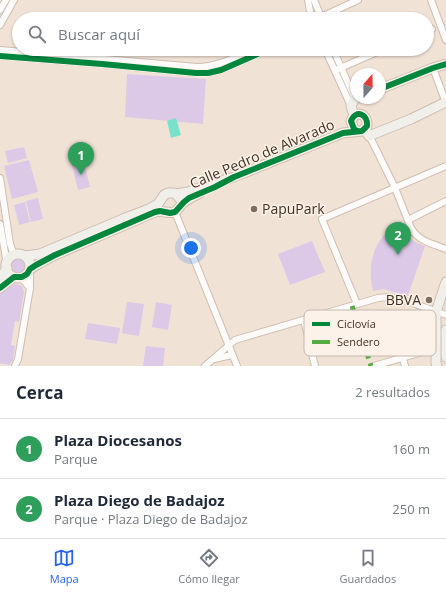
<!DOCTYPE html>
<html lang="es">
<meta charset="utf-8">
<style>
:root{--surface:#fff;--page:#f2f2f3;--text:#1f2937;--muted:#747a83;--line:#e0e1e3;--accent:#2563eb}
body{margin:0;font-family:"Open Sans",sans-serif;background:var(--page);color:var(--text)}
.compass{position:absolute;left:350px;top:68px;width:36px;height:36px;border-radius:50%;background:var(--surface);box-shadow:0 1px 3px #0004;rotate:20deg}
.you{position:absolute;left:191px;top:248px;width:14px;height:14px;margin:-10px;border:3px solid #fff;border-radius:50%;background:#1a73e8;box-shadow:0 0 0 6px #1a73e833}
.badge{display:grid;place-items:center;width:26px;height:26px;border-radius:50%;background:var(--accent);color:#fff;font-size:13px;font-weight:700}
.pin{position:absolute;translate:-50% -33px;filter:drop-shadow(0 1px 2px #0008)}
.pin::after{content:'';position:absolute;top:21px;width:14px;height:12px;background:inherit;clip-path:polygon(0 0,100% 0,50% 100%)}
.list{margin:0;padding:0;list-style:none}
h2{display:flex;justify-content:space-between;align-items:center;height:52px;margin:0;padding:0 16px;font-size:17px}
h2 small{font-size:13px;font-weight:400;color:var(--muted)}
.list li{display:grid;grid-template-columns:26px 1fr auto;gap:12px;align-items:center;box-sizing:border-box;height:60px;padding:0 16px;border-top:1px solid var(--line)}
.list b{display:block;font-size:15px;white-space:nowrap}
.list p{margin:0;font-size:13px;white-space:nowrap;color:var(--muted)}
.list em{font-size:13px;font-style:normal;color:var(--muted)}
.icon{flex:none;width:22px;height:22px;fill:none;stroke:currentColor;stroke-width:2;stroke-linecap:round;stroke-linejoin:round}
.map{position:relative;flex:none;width:446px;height:366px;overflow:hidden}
.search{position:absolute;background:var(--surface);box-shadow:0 1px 3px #0004;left:12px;right:12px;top:12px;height:44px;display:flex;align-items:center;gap:10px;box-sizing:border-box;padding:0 14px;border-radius:22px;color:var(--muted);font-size:15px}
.sheet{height:172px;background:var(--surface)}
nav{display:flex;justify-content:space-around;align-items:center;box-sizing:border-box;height:56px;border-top:1px solid var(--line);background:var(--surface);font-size:11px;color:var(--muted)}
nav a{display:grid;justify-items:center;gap:2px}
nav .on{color:var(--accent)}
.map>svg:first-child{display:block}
.green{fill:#dcc9e8}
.water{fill:#78e1cc}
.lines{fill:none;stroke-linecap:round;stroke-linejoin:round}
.minor-casing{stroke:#cdbeb2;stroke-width:8}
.secondary-casing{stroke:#cdbeb2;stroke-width:11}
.minor{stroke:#fdfbf9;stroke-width:6}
.secondary{stroke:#f0efe9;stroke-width:9}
.quiet{stroke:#56ab43;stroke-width:5;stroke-dasharray:10 5;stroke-linecap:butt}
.cycleway-casing{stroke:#fcf2ea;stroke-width:8}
.cycleway{stroke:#00873e;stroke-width:6}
.poi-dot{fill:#7f6e60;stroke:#fcf2ea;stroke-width:1.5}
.labels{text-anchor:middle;stroke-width:3;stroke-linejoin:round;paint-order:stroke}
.street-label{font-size:14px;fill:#423020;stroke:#fcf2ea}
.poi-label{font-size:14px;fill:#423020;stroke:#fcf2ea;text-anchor:start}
.key{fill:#fcf2ea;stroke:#c4b8ad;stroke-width:1}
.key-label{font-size:11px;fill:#423020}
</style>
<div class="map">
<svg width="446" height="366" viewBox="0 0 446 366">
<rect width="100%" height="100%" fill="#f1e2d6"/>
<g class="green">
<path d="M127,74L206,79L203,124L125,117Z"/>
<path d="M24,147L27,158L8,163L5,151Z"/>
<path d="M83,159L90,187L78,190L71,162Z"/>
<path d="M29,160L38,192L12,199L4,166Z"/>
<path d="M38,198L43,219L31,222L26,201Z"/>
<path d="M25,202L30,222L19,225L14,205Z"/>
<path d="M401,221C408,236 409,241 425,246L408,296L383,289L373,291C366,261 375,237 401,221Z"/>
<path d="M312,241L325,272L290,285L278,254Z"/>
<circle cx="18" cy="266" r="7"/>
<path d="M14,284H16L22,286L24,292L19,322L15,321L11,345L15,346L13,360L9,365L0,363V294Z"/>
<path d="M127,302L144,304L139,336L122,333Z"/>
<path d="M156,302L172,305L168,330L152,327Z"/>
<path d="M88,323L120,328L117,344L85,339Z"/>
<path d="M146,346L165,348L163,366H143Z"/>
</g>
<path class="water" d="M176,118L181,135L171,138L167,121Z"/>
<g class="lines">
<defs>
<g id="minor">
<path d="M308,0L311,17"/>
<path d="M314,0L322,19"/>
<path d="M431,0L446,40"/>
<path d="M0,10L6,0"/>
<path d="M308,19C312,15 316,15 321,17L358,0"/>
<path d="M0,25L14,0"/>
<path d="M427,31L432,29"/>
<path d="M325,49L351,106"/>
<path d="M333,49L355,99"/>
<path d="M0,50L197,67C217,67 236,57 255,49"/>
<path d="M0,56L102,64L196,73H208L221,70L269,49"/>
<path d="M433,68L446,103"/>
<path d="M338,69L384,49"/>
<path d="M369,136L373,143L395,188L411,228C418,241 433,244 446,249"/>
<path d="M0,178L10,244L13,252L16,255"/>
<path d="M175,212L237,366"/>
<path d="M408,220L446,201"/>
<path d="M0,224L7,264"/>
<path d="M20,278L25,282L30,288"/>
<path d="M357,304L322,219L446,166"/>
<path d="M304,320L315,366"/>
<path d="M403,358L405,366"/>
<path d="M214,359L232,355"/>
<path d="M15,366L18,359L30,288V276L29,271"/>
<path d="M205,366L235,340L378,298L388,297L404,300L446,315"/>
<path d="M374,366L436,348"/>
</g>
<g id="secondary">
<path d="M380,89L433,68L446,64"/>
<path d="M354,116L351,106L354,100L357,98"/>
<path d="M365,129L369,136L411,119L446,102"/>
<path d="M176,194L188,192L213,183L234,177L343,133L362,131L367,126C368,114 356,109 351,121L354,129L357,131"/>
<circle cx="18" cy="266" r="12"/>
<path d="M25,256L40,254L123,219L149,209L158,204L164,195L168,193H174L176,194L179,198"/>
<path d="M30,269L40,263L55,255L155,212C162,210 169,214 174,212C179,210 180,205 183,203C188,199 194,196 200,193"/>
<path d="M0,279L7,268"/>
<path d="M0,288L14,277"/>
<path d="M446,330V357"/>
<path d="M437,366L436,363V312L446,282"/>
</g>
</defs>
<use href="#minor" class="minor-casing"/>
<use href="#secondary" class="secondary-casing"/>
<use href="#minor" class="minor"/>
<use href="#secondary" class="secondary"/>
<path class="quiet" d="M352,306L371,366"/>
<defs>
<g id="cycleway">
<path d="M0,56L102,64L196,73H208L221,70L269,49"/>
<path d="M380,89L433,68L446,64"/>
<path d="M0,288L14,277H22L27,274L30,269L36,265L55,255L155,212L160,211L170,213L175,212L184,202L189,198L215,187L234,177L343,133L362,131L367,126C368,114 356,109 351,121L354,129L357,131"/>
</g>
</defs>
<use href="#cycleway" class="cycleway-casing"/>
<use href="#cycleway" class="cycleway"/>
</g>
<g class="poi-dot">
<circle cx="254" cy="209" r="4"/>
<circle cx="429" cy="300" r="4"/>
</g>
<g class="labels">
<g class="street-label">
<text transform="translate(262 154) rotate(-23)" y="5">Calle Pedro de Alvarado</text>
</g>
<g class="poi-label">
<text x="262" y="214">PapuPark</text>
<text x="421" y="305" text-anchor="end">BBVA</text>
</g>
</g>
<rect x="304" y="310" width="132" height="46" rx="6" class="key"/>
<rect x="312" y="322" width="18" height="4" fill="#00873e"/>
<rect x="312" y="340" width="18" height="4" fill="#56ab43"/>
<g class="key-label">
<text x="337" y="328">Ciclovía</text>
<text x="337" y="346">Sendero</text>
</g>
</svg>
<svg class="compass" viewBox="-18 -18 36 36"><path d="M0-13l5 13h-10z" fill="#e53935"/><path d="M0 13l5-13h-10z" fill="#747a83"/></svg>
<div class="you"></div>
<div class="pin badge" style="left:81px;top:175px;background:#2e9e5b">1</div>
<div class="pin badge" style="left:398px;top:255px;background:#2e9e5b">2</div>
<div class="search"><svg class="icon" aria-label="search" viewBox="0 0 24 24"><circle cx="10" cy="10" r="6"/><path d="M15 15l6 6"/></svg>Buscar aquí</div>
</div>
<section class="sheet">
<h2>Cerca<small>2 resultados</small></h2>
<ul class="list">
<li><span class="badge" style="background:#2e9e5b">1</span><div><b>Plaza Diocesanos</b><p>Parque</p></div><em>160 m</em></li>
<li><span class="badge" style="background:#2e9e5b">2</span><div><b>Plaza Diego de Badajoz</b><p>Parque · Plaza Diego de Badajoz</p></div><em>250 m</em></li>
</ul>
</section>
<nav>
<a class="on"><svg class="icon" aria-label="map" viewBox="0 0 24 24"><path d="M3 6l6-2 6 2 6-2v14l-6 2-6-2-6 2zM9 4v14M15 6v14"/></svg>Mapa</a>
<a><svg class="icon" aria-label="directions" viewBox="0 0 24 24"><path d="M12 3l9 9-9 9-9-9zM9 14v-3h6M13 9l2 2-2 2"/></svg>Cómo llegar</a>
<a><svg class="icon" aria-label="saved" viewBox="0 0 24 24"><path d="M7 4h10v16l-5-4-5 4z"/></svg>Guardados</a>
</nav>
